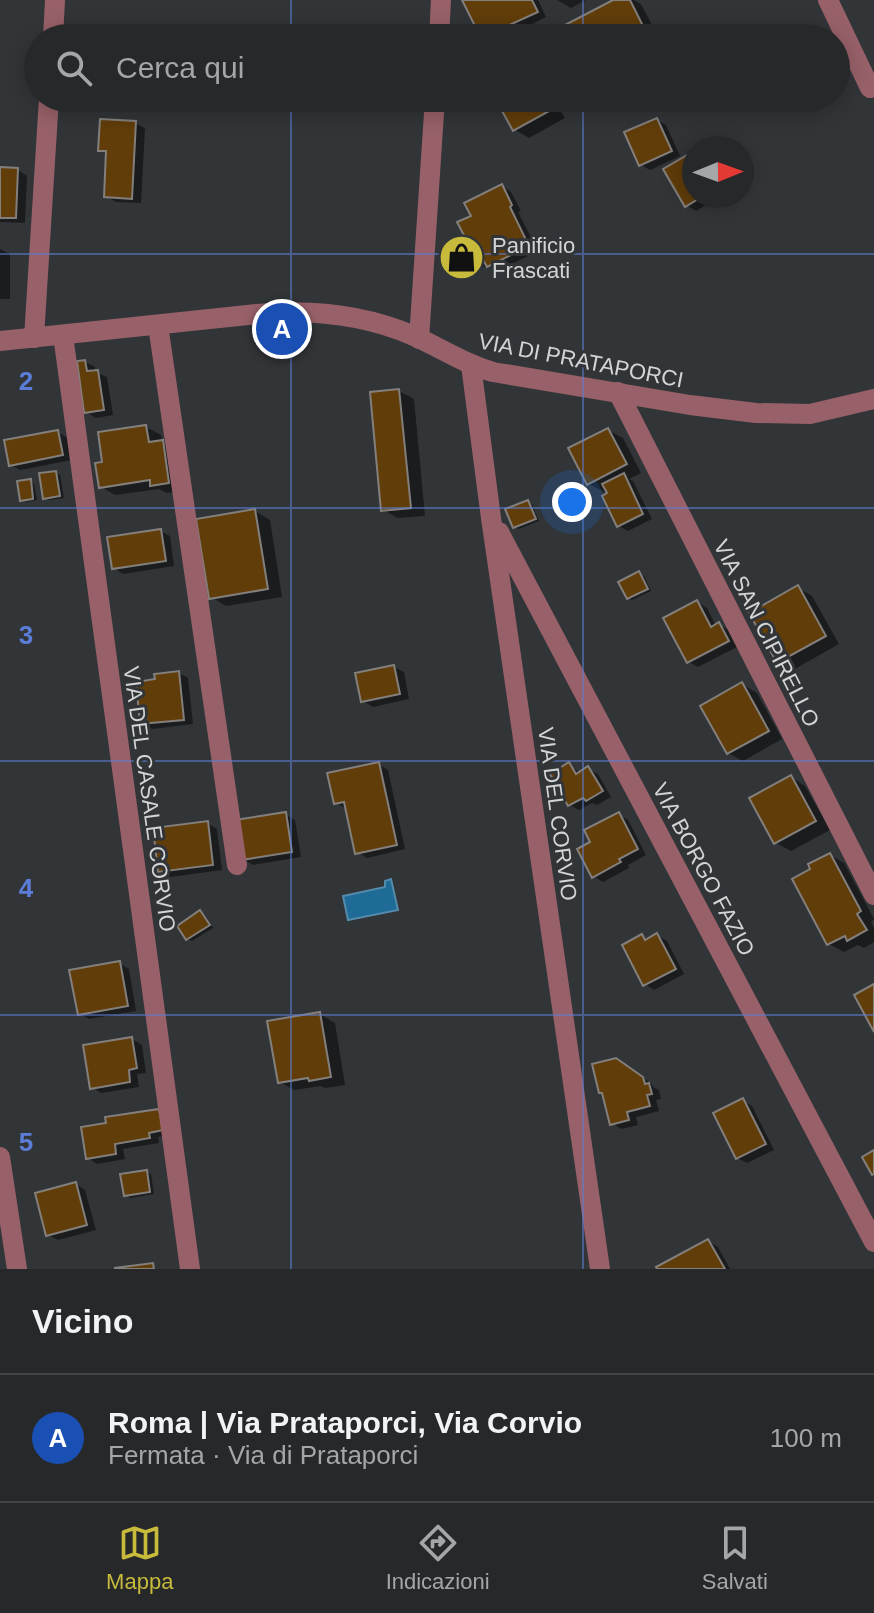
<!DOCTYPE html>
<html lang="it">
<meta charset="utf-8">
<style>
:root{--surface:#26282a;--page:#323436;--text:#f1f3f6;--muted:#a4a6a8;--line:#424447;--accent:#c8bb3b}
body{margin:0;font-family:Helvetica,sans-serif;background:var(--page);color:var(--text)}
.compass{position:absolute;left:682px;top:136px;width:72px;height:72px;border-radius:50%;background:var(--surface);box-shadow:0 4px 20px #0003;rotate:89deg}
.you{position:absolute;left:572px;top:502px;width:28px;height:28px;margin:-20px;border:6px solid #fff;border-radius:50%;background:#1a73e8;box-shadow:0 0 0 12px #1a73e833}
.badge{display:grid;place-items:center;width:52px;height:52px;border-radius:50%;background:var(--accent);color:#fff;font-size:26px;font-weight:700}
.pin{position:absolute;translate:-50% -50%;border:4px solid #fff;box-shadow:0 2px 8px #0006}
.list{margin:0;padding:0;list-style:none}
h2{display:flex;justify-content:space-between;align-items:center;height:104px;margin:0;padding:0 32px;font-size:34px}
h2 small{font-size:26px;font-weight:400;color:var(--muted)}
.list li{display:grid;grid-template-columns:52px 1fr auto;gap:24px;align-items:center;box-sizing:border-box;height:128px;padding:0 32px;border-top:2px solid var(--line)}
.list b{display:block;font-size:30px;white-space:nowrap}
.list p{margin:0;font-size:26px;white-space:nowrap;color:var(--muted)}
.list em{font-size:26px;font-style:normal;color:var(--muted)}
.icon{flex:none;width:44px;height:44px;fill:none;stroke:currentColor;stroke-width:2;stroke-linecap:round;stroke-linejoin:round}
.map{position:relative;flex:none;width:874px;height:1269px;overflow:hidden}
.search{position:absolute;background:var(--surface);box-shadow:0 4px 20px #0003;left:24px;right:24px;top:24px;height:88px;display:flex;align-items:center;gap:20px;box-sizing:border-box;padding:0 28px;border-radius:44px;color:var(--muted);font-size:30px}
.sheet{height:232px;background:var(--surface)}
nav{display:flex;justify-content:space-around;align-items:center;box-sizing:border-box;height:112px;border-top:2px solid var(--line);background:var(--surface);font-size:22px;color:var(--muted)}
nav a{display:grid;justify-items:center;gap:4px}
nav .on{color:var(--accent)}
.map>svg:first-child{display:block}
.water{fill:#1e6b97;stroke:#548aaa;stroke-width:2}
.shadow{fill:#0007}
.building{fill:#613d09;stroke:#837f7c;stroke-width:2}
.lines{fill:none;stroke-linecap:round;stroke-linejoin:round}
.minor{stroke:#986169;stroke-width:20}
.grid{fill:none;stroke:#5c7dd7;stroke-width:2;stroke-opacity:0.55}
.labels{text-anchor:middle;stroke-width:6;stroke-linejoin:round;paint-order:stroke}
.poi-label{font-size:22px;fill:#d2d4d6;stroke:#323538;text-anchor:start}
.street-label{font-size:22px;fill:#d2d4d6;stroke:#323538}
.grid-label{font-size:26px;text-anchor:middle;font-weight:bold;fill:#5c7dd7;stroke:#323538;stroke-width:6;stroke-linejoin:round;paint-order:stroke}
</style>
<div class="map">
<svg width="874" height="1269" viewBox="0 0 874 1269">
<rect width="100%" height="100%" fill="#323538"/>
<path class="water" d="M391,879L398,910L348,920L343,896L385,887V881Z"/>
<g class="shadow">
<path d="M465,0H538L546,17L504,38H483Z"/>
<path d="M557,0H586L571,8Z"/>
<path d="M617,0H634L641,4L659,38H544Z"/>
<path d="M498,98H553L565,118L529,138L514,129Z"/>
<path d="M573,98H609L589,108Z"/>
<path d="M657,120L666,125L680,156L650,170L641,165Z"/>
<path d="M135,123L145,128L141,203L116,202L106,196L108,154L100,149Z"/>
<path d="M694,154V196H722L696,211L686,205Z"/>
<path d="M0,169L18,170L27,176L25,223L0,222Z"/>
<path d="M502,186L511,192L521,211L518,212L538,251L498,271L488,265L474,272L464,266L472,246L473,216Z"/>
<path d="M0,249L10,254V299H0Z"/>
<path d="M85,362L95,367V372L107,377L113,415L96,418L86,412Z"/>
<path d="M399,391L414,399L425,516L398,518L383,510Z"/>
<path d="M146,427L161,435L162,442L177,451L183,491L167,493L159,489L115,495L100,486L105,464Z"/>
<path d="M608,430L623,438L641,473L629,479L633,481L652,519L628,531L619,526L608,490L604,492L589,484Z"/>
<path d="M58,432L68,438L72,460L20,470L11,465Z"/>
<path d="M56,473L60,475L64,498L49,500L45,498Z"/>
<path d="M30,481L34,484L37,500L26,502L21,499Z"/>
<path d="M528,502L532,504L539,521L519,529L515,527Z"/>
<path d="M255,511L270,520L282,597L226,606L211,597Z"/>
<path d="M160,531L170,536L174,566L123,574L114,568Z"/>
<path d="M639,574L644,576L651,591L632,600L628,598Z"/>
<path d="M798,588L812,596L839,644L793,670L779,662Z"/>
<path d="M697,602L707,608L716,626L719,625L729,630L737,647L698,667L689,662Z"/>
<path d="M394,667L404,672L409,699L373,707L363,701Z"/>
<path d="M179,673L188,678L193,724L152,729L142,723L157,681Z"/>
<path d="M742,684L757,693L782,739L743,761L728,753Z"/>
<path d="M378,764L388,770L405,849L367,858L357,852L345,808L336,803Z"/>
<path d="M569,765L580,773L588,769L598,774L611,797L597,805L592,803L579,810L570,805Z"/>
<path d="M791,777L805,786L830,830L791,851L776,843Z"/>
<path d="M285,814L295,820L301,857L253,865L243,859Z"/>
<path d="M619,815L628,820L646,855L628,865L629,868L603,882L593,876V843Z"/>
<path d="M207,823L217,829L222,870L170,877L160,871Z"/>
<path d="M830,855L844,863L874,919L871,922L874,928V942L864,948L858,945L844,952L829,944L813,869Z"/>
<path d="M200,913L205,915L213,928L192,941L188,939L179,927Z"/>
<path d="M657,935L667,941L684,974L654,990L645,984L642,936L649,940Z"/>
<path d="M119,963L129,969L136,1011L89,1019L79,1013Z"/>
<path d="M320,1014L335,1023L345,1085L325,1088L321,1086L294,1090L280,1082Z"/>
<path d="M132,1039L142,1045L146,1073L137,1074L139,1087L101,1093L92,1087Z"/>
<path d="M626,1066L652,1084L653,1087L659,1090L661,1099L656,1100L659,1111L636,1117L638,1125L621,1129L612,1123Z"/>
<path d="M743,1101L752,1106L774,1150L747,1163L737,1158Z"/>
<path d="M159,1111L172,1135L158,1137L159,1143L123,1149L125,1159L97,1164L88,1158Z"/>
<path d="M146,1172L151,1174L154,1194L130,1198L126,1195Z"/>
<path d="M76,1184L85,1190L96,1230L58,1240L48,1235Z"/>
<path d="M708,1241L718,1247L730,1269H659Z"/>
</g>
<g class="building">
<path d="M462,0H532L538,12L481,38Z"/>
<path d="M613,0H630L649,38H540Z"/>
<path d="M495,98H545L551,110L513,131Z"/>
<path d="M657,118L672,151L639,166L624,132Z"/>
<path d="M100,119L136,121L132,199L104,197L106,151H98Z"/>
<path d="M694,151V196H703L685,207L663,169Z"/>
<path d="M0,167L18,168L16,218H0Z"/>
<path d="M502,184L512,205L510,207L529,246L487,267L482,258L463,268L455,252L469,245L457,222L471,216L464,203Z"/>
<path d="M85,360L87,371L98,370L104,410L84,413L77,361Z"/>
<path d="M399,389L411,508L381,511L370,392Z"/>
<path d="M146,425L149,442L163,440L169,483L150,486V480L99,488L95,463L102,462L98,432Z"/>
<path d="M608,428L627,464L587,485L568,448Z"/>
<path d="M58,430L63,455L9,466L4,440Z"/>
<path d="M56,471L60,496L43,499L39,473Z"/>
<path d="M624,473L643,514L617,527L602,496L607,493L602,484Z"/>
<path d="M31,479L33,499L20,501L17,481Z"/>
<path d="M528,500L536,519L513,528L505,509Z"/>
<path d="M255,509L268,589L209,599L196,519Z"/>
<path d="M161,529L166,561L112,569L107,537Z"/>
<path d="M639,571L648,589L627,599L618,582Z"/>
<path d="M798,585L826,636L777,663L749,613Z"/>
<path d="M697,600L711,627L719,622L729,641L687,663L663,618Z"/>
<path d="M394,665L400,694L361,702L355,673Z"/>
<path d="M179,671L184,720L140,724L136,682L155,679L154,674Z"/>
<path d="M742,682L769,731L727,754L700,706Z"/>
<path d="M379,762L397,845L355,854L344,802L334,804L327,773Z"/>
<path d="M569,762L576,774L588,766L603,791L586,801L583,798L568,806L550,774Z"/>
<path d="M791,775L816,821L774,844L749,798Z"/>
<path d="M286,812L292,852L241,860L235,820Z"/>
<path d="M619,812L638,849L619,859L621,862L592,878L577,849L590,842L584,830Z"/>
<path d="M208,821L213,865L158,872L153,828Z"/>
<path d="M830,853L861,911L857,914L867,930L847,941L845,936L827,945L792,879L810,869L808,864Z"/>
<path d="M200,910L210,925L186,940L177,926Z"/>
<path d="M657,933L676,969L643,986L622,945L642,934L645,940Z"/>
<path d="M120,961L128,1006L78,1015L69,970Z"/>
<path d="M874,984V1032L854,995Z"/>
<path d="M320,1012L331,1077L309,1081L308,1078L278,1083L267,1021Z"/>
<path d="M132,1037L137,1068L129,1070L130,1082L90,1089L83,1045Z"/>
<path d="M616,1058L643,1077L645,1084L649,1083L652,1094L647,1095L650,1106L627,1112L629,1120L610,1125L602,1093H599L592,1064Z"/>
<path d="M743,1098L766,1144L736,1159L713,1113Z"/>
<path d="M159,1109L163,1130L149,1133L150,1138L115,1144L116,1154L86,1159L81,1127L106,1123L105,1117Z"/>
<path d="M874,1150V1174L872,1175L862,1157Z"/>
<path d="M147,1170L150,1192L124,1196L120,1174Z"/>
<path d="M76,1182L87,1225L46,1236L35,1193Z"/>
<path d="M708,1239L725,1269H657L656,1267Z"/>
<path d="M153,1263L154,1269H115V1268Z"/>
</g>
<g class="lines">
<g class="minor">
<path d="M828,0L870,88"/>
<path d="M53,38L55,0"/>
<path d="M439,38L441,0"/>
<path d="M158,325L237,865"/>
<path d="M63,335L190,1269"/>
<path d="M34,338L49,98"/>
<path d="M419,339L435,98"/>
<path d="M0,341L257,314C312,309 363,314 414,336C441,348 464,364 493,372L690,405L756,413L810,414L874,399"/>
<path d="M471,365L491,518L600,1269"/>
<path d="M618,392L874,895"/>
<path d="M499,532L874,1242"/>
<path d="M0,1157L17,1269"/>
</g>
</g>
<path class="grid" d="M291,0V38M583,0V38M291,98V1269M583,98V1269M0,254H874M0,508H874M0,761H874M0,1015H874"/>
<defs>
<symbol id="shop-disc" viewBox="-11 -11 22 22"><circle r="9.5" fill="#c8bb3b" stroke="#323538"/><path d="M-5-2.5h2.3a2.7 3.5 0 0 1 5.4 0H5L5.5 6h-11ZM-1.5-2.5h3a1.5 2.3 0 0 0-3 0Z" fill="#111"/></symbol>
</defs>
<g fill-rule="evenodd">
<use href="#shop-disc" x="436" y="232" width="51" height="51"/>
</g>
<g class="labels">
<g class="poi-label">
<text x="492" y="253">Panificio<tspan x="492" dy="25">Frascati</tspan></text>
</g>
<g class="street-label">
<text transform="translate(581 360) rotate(11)" y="8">VIA DI PRATAPORCI</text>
<text transform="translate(767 633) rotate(63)" y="8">VIA SAN CIPIRELLO</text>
<text transform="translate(150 799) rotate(82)" y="8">VIA DEL CASALE CORVIO</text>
<text transform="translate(558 814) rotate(82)" y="8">VIA DEL CORVIO</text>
<text transform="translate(704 869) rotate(62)" y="8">VIA BORGO FAZIO</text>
</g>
</g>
<g class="grid-label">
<text x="26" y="390">2</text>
<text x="26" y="644">3</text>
<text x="26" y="897">4</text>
<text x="26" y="1151">5</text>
</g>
</svg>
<svg class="compass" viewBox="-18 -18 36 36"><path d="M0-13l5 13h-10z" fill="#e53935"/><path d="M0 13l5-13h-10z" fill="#a4a6a8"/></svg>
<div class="you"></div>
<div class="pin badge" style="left:282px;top:329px;background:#1a4fb4">A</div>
<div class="search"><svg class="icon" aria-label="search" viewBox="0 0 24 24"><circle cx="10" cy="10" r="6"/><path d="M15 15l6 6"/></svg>Cerca qui</div>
</div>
<section class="sheet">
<h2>Vicino<small></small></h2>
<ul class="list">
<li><span class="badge" style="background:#1a4fb4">A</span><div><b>Roma | Via Prataporci, Via Corvio</b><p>Fermata · Via di Prataporci</p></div><em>100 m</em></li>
</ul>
</section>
<nav>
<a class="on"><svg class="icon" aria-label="map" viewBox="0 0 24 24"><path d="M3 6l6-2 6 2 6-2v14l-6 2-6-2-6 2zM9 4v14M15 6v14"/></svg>Mappa</a>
<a><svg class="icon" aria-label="directions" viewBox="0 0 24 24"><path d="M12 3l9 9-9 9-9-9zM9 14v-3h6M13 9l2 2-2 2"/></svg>Indicazioni</a>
<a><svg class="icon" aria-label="saved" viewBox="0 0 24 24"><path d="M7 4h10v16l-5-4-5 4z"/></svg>Salvati</a>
</nav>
